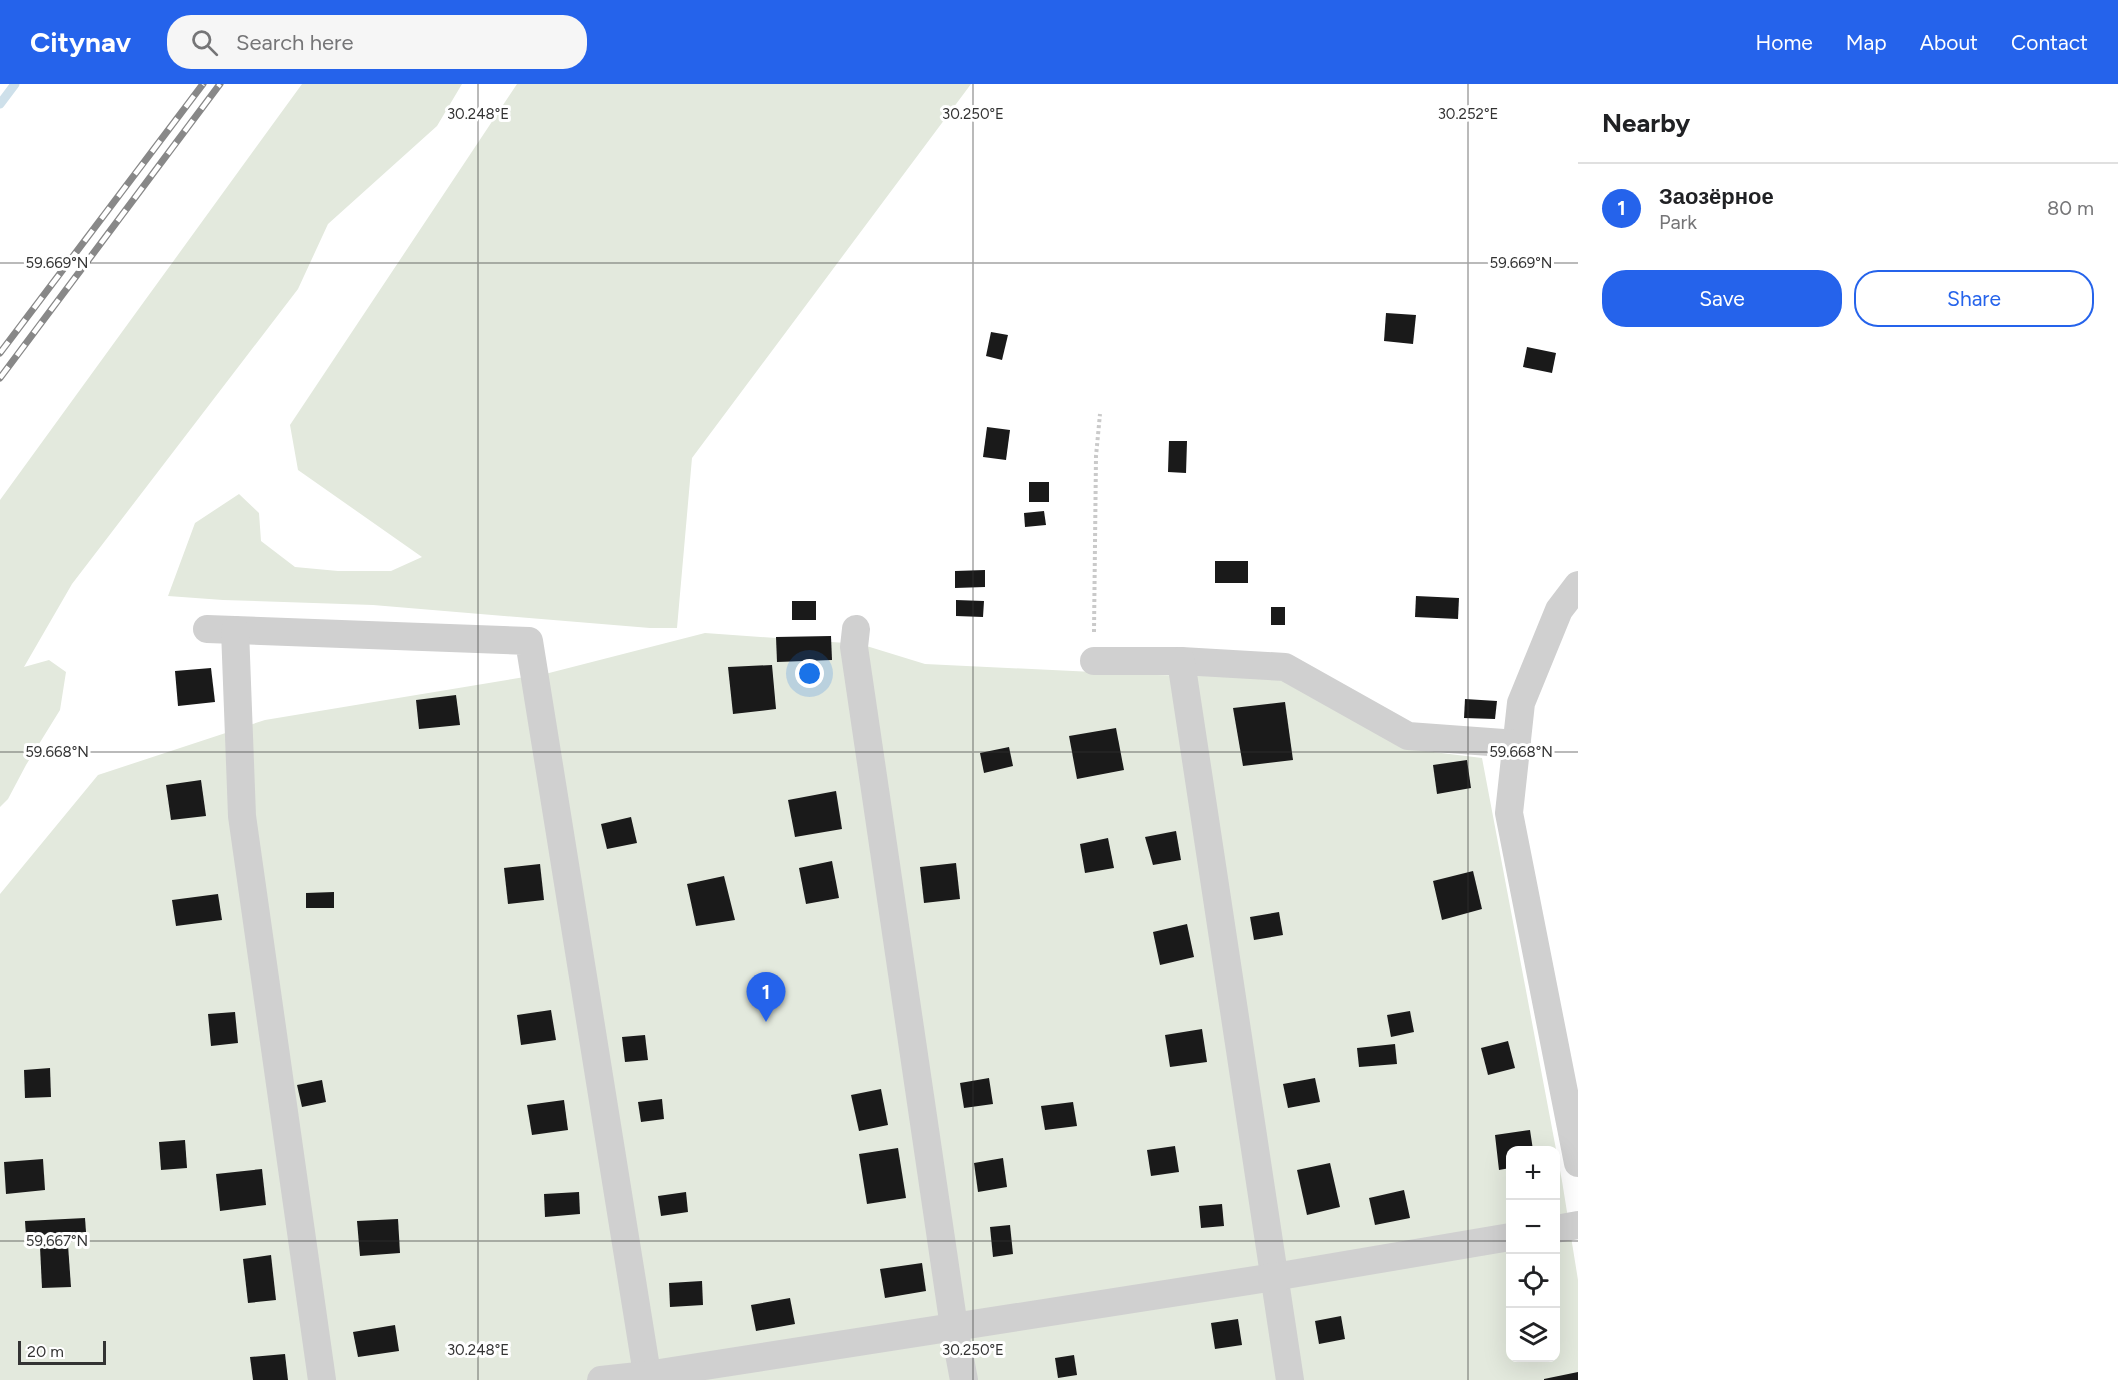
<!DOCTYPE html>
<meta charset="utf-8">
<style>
:root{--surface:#fff;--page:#f6f6f6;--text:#202124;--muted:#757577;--line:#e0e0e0;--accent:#2563eb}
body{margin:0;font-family:Figtree,sans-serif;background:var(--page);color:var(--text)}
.controls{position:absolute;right:18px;bottom:18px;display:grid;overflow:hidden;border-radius:12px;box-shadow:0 6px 24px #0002}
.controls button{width:54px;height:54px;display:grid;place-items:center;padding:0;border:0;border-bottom:2px solid var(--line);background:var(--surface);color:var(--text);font:30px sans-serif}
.scale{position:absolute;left:18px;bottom:15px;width:88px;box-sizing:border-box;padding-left:6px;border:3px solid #333;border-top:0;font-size:16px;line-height:21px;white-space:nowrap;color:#333;-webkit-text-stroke:4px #fff;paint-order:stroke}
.you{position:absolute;left:810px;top:590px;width:21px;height:21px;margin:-15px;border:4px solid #fff;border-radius:50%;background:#1a73e8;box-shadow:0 0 0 9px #1a73e833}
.badge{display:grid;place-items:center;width:39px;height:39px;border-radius:50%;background:var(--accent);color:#fff;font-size:20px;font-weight:700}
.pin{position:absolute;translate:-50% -50px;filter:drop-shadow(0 2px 3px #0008)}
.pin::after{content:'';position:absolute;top:32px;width:21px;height:18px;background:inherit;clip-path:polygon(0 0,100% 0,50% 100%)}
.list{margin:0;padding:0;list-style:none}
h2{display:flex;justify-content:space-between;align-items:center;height:78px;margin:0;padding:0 24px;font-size:26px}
h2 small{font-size:20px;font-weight:400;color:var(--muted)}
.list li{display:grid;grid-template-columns:39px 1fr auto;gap:18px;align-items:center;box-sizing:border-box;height:90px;padding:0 24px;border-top:2px solid var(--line)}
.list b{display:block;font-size:22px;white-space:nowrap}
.list p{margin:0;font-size:20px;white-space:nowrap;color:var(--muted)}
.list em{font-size:20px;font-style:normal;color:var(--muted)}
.actions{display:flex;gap:12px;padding:18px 24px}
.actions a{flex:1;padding:14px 0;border:2px solid var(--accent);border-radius:24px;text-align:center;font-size:21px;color:var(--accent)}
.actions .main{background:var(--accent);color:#fff}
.icon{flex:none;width:33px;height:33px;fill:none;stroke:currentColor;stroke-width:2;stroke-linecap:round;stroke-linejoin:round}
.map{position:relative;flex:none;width:1578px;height:1296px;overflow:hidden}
header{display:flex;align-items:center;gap:36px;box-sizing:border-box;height:84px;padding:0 30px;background:var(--accent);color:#fff}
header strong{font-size:28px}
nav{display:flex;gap:33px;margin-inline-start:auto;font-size:21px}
.search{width:420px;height:54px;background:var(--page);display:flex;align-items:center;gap:15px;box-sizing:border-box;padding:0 21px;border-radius:24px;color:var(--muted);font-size:22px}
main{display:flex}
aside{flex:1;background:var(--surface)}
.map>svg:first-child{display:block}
.green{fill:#e3e9dd;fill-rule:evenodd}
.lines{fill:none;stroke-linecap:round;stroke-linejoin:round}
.stream{stroke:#cee0ea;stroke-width:9}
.building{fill:#1a1a1a}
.path{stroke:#cacaca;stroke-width:4;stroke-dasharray:3 3;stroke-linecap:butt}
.street{stroke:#d0d0d0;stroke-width:28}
.rail-casing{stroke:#888;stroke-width:7}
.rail{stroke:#fff;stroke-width:4.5;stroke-dasharray:14;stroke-linecap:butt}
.ticks{fill:none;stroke:#333;stroke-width:1.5;stroke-opacity:0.45}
.ticks-label{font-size:15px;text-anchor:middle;fill:#333;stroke:#fff;stroke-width:6;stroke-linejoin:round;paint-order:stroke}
</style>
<header>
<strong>Citynav</strong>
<div class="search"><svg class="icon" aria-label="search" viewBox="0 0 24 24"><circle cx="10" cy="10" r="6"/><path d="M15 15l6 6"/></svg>Search here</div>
<nav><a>Home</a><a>Map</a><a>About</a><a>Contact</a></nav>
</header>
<main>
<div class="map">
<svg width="1578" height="1296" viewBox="0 0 1578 1296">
<rect width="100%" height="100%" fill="#fff"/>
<g class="green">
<path d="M302,0H462L437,42L328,140L298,205L72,500L24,583L49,576L66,588L60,626L26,681L8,715L0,723V416Z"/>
<path d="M517,0H971L692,374L677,544H650L373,521L223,516L168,512L195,439L239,410L259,429L261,457L295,483L338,487H391L422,473L298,386L290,341Z"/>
<path d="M705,549L860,560L925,580L1156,591L1279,593L1409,665L1482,674L1562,1097L1578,1196V1296H0V810L98,691L265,636L549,589ZM1510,1066H1556V1274H1510Z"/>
</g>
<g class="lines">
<path class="stream" d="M0,20L15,0"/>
</g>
<g class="building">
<path d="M1386,229L1416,231L1413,260L1384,257Z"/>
<path d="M991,248L1008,251L1002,276L986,272Z"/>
<path d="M1527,263L1556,269L1552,289L1523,283Z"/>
<path d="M987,343L1010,346L1006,376L983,373Z"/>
<path d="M1169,357H1187L1186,389L1168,388Z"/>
<rect x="1029" y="398" width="20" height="20"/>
<path d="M1044,427L1046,441L1025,443L1024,429Z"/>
<rect x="1215" y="477" width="33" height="22"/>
<path d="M985,486V503L955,504V487Z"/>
<path d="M1416,512L1459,514L1458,535L1415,533Z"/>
<path d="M956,516L984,517L983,533L956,532Z"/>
<rect x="792" y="517" width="24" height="19"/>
<rect x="1271" y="523" width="14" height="18"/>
<path d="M831,552L832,576L777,578L776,553Z"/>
<path d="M772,581L776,625L733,630L728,583Z"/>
<path d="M211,584L215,618L178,622L175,587Z"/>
<path d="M456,611L460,641L419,645L416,616Z"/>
<path d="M1465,615L1497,617L1495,635L1464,634Z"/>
<path d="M1285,618L1293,676L1243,682L1233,624Z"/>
<path d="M1116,644L1124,686L1077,695L1069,652Z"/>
<path d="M1009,663L1013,682L984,689L980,669Z"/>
<path d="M1467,676L1471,704L1437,710L1433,681Z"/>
<path d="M201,696L206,732L171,736L166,701Z"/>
<path d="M836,707L842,745L795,753L788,716Z"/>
<path d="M631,733L637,759L607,765L601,740Z"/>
<path d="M1176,747L1181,776L1153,781L1145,753Z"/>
<path d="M1108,754L1114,784L1085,789L1080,760Z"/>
<path d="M832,777L839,814L806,820L799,784Z"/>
<path d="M956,779L960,815L924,819L920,783Z"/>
<path d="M540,780L544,816L508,820L504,784Z"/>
<path d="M1473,787L1482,825L1442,836L1433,797Z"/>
<path d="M724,792L735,836L696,842L687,800Z"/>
<path d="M334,808V824H306V809Z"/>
<path d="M218,810L222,836L176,842L172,816Z"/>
<path d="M1279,828L1283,851L1254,856L1250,833Z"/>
<path d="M1187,840L1194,873L1160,881L1153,848Z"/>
<path d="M551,926L556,956L521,961L517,931Z"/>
<path d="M1410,927L1414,948L1391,953L1387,931Z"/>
<path d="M235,928L238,959L211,962L208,930Z"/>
<path d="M1202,945L1207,978L1170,983L1165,951Z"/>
<path d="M645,951L648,976L625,978L622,953Z"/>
<path d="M1508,957L1515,984L1488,991L1481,964Z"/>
<path d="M1395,960L1397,980L1359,983L1357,964Z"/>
<path d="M50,984L51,1013L25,1014L24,986Z"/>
<path d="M989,994L993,1020L964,1024L960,999Z"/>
<path d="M1315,994L1320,1018L1288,1024L1283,1000Z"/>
<path d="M322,996L326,1018L302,1023L297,1001Z"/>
<path d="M881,1005L888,1041L859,1047L851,1011Z"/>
<path d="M662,1015L664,1035L641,1038L638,1018Z"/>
<path d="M564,1016L568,1046L532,1051L527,1021Z"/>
<path d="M1073,1018L1077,1042L1045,1046L1041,1022Z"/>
<path d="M1530,1046L1533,1066H1510V1084L1499,1086L1495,1051Z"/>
<path d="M185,1056L187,1084L161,1086L159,1058Z"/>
<path d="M1175,1062L1179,1088L1151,1092L1147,1066Z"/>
<path d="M898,1064L906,1114L867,1120L859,1070Z"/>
<path d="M1003,1074L1007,1103L978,1108L974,1079Z"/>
<path d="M43,1075L45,1106L6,1110L4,1078Z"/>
<path d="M1330,1079L1340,1123L1307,1131L1297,1086Z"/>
<path d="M262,1085L266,1121L220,1127L216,1090Z"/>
<path d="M1404,1106L1410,1134L1375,1141L1369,1114Z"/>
<path d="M579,1108L580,1130L545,1133L544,1110Z"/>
<path d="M686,1108L688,1128L661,1132L658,1112Z"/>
<path d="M1222,1120L1224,1142L1201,1144L1199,1122Z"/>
<path d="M85,1134L86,1148L26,1152L25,1137Z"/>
<path d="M398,1135L400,1169L360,1172L357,1137Z"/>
<path d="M1010,1141L1013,1170L993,1173L990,1143Z"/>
<path d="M68,1161L71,1203L42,1204L40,1163Z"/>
<path d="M271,1171L276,1216L248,1219L243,1175Z"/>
<path d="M922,1179L926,1207L885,1214L880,1185Z"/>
<path d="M702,1197L703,1221L670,1223L669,1199Z"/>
<path d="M790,1214L795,1240L756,1247L751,1221Z"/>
<path d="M1341,1232L1345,1255L1319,1260L1315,1237Z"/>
<path d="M1238,1235L1242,1261L1215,1265L1211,1239Z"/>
<path d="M395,1241L399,1267L358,1273L353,1248Z"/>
<path d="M285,1270L288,1296H253L250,1273Z"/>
<path d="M1074,1271L1077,1291L1058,1294L1055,1274Z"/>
<path d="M1578,1288V1296H1544V1295Z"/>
</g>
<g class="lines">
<path class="path" d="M1094,548L1096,372L1100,330"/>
<g class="street">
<path d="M1578,501L1559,526L1521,619L1509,729L1578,1079"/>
<path d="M207,545L529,557L648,1296"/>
<path d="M856,545L854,563L954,1243L964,1296"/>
<path d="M235,546L242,732L322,1296"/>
<path d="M1094,577H1181L1285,583L1408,652L1517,660"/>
<path d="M1181,577L1290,1296"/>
<path d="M1556,1145L1578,1141"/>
<path d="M601,1296L647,1291L1274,1193L1510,1153"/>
</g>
<defs>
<g id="rail">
<path d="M0,269L203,0"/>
<path d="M0,294L220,0"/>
</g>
</defs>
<use href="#rail" class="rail-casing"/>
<use href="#rail" class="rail"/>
</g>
<path class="ticks" d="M478,0V1296M973,0V1296M1468,0V1296M0,179H1578M0,668H1578M0,1157H1510M1556,1157H1578"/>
<g class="ticks-label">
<text x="478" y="35">30.248°E</text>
<text x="973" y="35">30.250°E</text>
<text x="1468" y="35">30.252°E</text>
<text x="57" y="184">59.669°N</text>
<text x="1521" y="184">59.669°N</text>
<text x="57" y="673">59.668°N</text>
<text x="1521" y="673">59.668°N</text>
<text x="57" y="1162">59.667°N</text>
<text x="478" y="1271">30.248°E</text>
<text x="973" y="1271">30.250°E</text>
</g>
</svg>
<div class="controls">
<button>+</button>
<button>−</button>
<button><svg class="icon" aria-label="locate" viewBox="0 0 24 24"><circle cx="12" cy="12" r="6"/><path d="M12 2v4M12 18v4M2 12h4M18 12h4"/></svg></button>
<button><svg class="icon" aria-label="layers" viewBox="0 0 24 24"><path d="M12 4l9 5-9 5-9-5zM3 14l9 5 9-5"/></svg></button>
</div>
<div class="scale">20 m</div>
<div class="you"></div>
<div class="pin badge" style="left:766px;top:938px">1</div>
</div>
<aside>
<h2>Nearby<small></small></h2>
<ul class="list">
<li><span class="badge">1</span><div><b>Заозёрное</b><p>Park</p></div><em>80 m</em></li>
</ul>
<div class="actions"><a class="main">Save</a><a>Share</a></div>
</aside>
</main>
